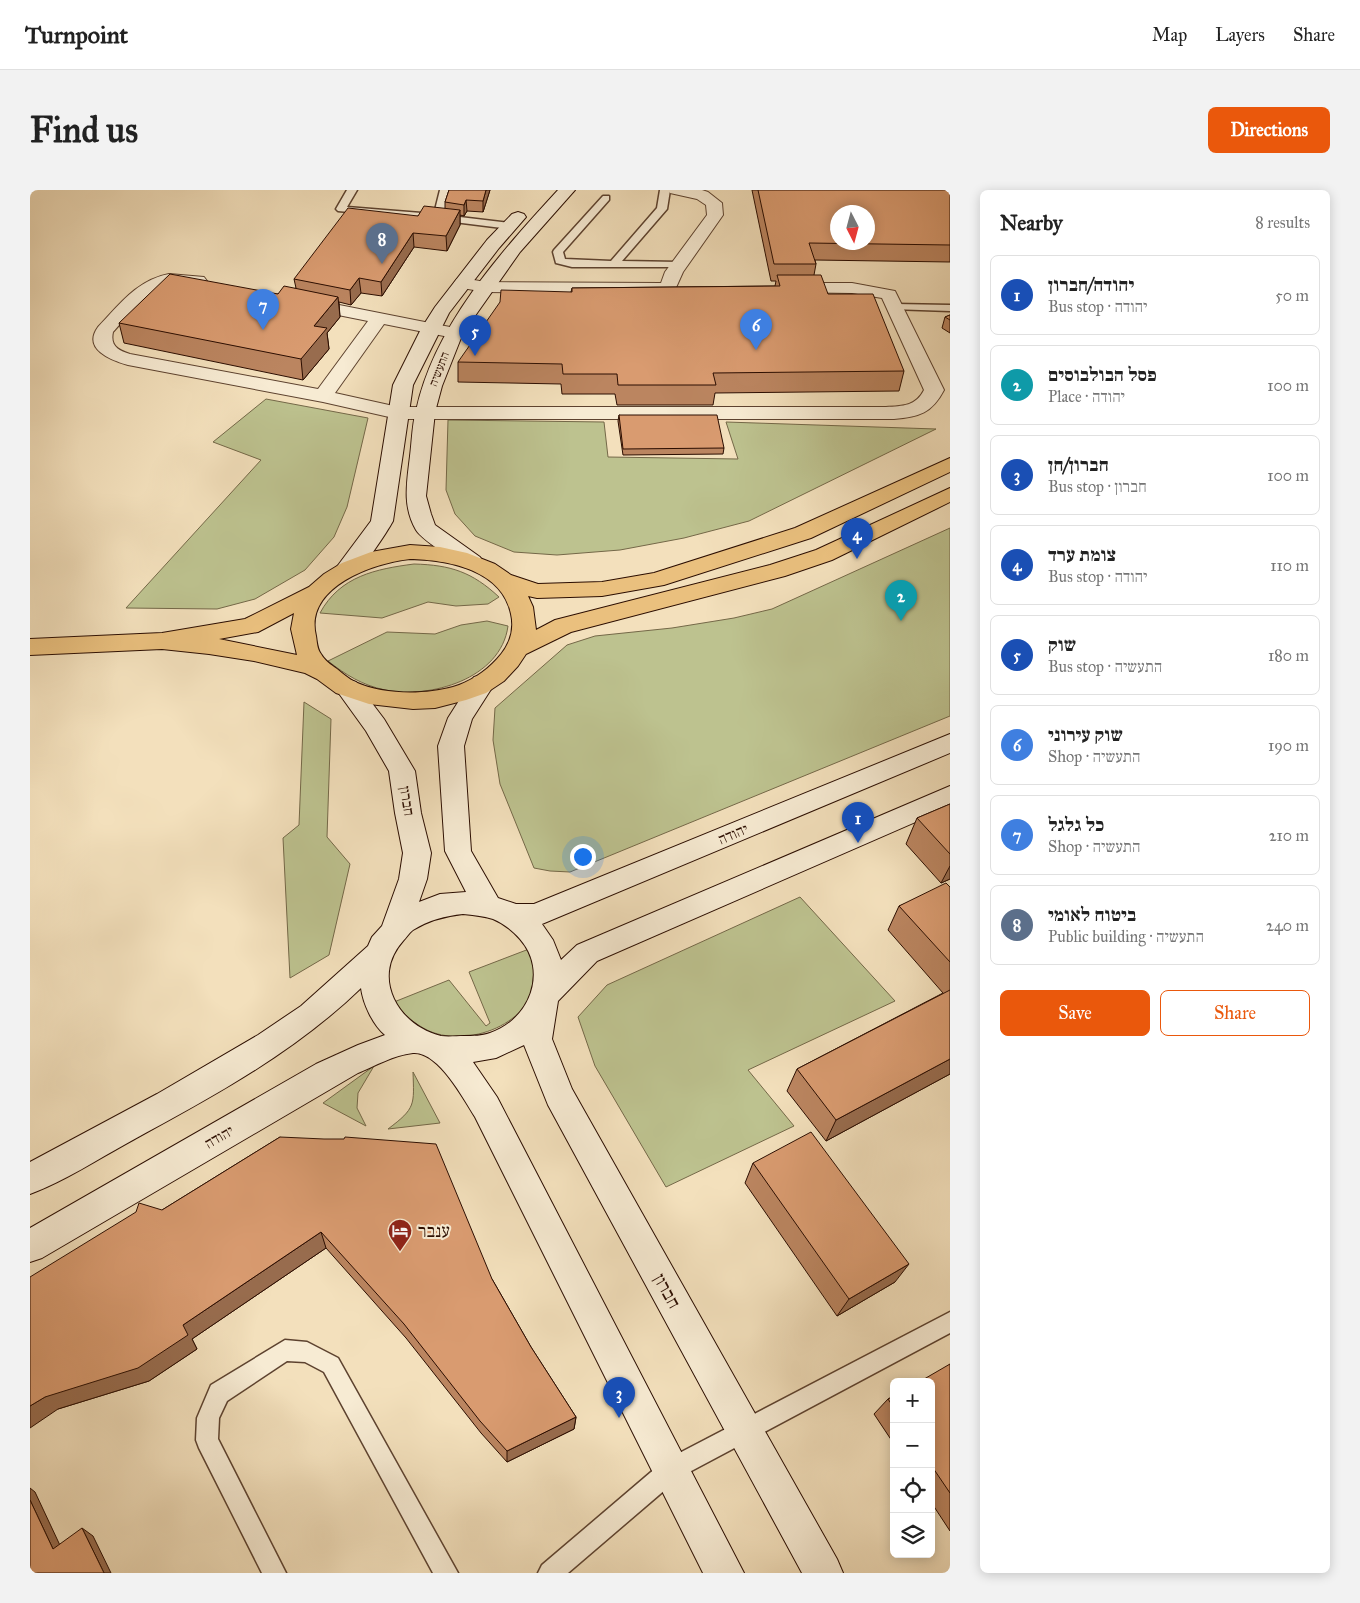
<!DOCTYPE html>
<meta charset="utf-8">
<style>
:root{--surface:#fff;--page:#f2f2f2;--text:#222;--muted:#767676;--line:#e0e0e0;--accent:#ea580c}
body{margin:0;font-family:"IM FELL Great Primer","Frank Ruhl Libre",serif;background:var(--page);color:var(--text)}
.controls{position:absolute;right:15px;bottom:15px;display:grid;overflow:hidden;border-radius:8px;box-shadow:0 2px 12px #0003}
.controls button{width:45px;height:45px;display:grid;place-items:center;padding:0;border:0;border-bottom:1px solid var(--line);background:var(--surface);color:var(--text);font:25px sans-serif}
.compass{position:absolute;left:800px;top:15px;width:45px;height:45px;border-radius:50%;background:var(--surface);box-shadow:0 2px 12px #0003;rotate:174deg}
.you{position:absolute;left:552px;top:666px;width:18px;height:18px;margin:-12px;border:4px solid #fff;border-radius:50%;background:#1a73e8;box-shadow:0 0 0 8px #1a73e833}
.badge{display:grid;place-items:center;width:32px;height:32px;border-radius:50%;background:var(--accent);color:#fff;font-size:16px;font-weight:700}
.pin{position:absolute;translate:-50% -41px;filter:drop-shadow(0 1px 2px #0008)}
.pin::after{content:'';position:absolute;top:26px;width:18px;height:15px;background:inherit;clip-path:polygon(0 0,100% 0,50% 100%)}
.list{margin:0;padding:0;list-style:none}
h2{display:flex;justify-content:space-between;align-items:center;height:65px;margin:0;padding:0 20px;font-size:21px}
h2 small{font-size:16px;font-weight:400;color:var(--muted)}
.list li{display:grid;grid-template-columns:32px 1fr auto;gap:15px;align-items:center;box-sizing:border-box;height:80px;margin:0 10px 10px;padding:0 10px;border:1px solid var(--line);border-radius:8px}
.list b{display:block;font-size:19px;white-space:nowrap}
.list p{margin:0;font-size:16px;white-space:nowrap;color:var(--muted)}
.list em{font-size:16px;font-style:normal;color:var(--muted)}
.actions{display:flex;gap:10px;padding:15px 20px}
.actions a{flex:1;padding:11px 0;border:1px solid var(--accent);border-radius:8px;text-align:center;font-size:18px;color:var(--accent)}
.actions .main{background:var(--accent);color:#fff}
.icon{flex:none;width:28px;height:28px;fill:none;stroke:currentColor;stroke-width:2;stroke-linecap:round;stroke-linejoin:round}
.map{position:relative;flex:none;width:920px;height:1383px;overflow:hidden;border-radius:8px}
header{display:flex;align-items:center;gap:30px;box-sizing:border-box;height:70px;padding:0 25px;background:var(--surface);border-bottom:1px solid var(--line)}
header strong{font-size:24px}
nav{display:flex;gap:28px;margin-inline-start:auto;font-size:18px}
.intro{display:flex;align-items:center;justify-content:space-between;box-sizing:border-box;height:120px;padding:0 30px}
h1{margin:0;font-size:35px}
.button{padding:12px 22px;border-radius:8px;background:var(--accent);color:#fff;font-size:18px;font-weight:700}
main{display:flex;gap:30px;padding:0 30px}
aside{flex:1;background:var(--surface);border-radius:8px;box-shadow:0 2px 12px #0003}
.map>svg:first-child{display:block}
.green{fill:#bdc28f;stroke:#746848}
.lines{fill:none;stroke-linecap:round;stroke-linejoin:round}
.lane-casing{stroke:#5d422f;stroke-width:3}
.street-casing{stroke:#5d422f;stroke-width:2}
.secondary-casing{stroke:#2b0d00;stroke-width:2}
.highway-casing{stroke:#2b0d00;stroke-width:2}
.lane{fill:#f7ebd3;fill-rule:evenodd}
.street{fill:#f7ebd3;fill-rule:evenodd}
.secondary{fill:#f7ebd3;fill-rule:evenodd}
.highway{fill:#eac07e;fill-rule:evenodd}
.wall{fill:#bb8560;stroke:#2b0d00}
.shaded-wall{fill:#986c4e;stroke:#2b0d00}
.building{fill:#d99b70;stroke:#2b0d00;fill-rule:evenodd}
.labels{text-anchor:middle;stroke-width:4;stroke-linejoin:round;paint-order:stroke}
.far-street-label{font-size:12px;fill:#2b0d00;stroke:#f7ebd3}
.street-label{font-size:15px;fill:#2b0d00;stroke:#f7ebd3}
.near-poi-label{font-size:18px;fill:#2b0d00;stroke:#f7ebd3;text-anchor:start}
.near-street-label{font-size:18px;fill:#2b0d00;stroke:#f7ebd3}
</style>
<header>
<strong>Turnpoint</strong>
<nav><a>Map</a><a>Layers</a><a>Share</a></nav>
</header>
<div class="intro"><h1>Find us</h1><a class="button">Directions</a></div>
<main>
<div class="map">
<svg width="920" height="1383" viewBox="0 0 920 1383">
<rect width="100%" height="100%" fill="#f3e0bc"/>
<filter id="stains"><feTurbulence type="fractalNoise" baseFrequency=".004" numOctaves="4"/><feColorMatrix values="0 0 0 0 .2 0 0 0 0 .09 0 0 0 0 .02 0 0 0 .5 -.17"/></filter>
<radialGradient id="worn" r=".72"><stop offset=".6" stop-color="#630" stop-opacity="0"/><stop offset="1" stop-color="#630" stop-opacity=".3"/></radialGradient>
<g class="green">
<path d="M236,209L338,228L317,317L304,347L275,380L225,409L187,419L96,418L231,270L183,252Z"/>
<path d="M418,230L574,232L578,267L708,269L696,232L906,239L719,331L654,348L590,360L527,365L484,362L445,346L425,324L416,300Z"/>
<path d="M920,338V526L540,682L520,681L504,678L470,594L463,550L465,518L537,455L565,446L642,438L704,428L742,419Z"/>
<path d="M384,374C421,375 442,382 469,407L458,414L426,416L398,412L352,428L290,423C310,386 346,379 384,374Z"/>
<path d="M457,431L478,436C471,489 400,509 355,500C332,495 316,485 298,471L357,442L405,444L431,435Z"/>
<path d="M274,512L301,529L297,647L320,674L299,765L260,788L253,648L269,635Z"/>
<path d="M770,707L865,811L718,880L764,936L636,997L565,876L548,827L577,795Z"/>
<path d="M499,759C501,764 504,771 505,777C512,831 441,859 399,841C384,834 374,824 364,812L419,790L456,836L460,833L439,782Z"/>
<path d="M344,876L328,903L327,918L336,936L293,913Z"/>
<path d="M383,882L410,933L358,939C386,918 384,915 383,882Z"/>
</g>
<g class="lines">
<defs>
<g id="lane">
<path d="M317,0H327L317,17L404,24L410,0H420L413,25L480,33L485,36L480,39L408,30L308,21L306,19Z"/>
<path d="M630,0H640L637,19L592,71L649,72L653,73V77H542L526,73L523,62L524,60L573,6H579V10L533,62L535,69L581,71L627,18Z"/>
<path d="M865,114L920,115V121L861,119L860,117L861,115Z"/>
<path d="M920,1122V1143L650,1287L538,1383H508L512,1375L634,1271Z"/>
<path d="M255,1150L277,1152L308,1168L428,1383H403L294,1182L275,1172L257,1171L197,1211L189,1228L188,1249L256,1383H232L169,1258L166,1250L167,1228L181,1195Z"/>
</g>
<g id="street">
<path d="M638,0H672L678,2L692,13L693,25L653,82L644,102L638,103L455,102L427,97L424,93L427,89L433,88L455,92L631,93L635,82L677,25L676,15L667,9L640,3Z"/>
<path d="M139,84L174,87L177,91L174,95C163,98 151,93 139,95C119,98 96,128 83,142C80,156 88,160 100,164L288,199L338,131L268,117L265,113L268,109L274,108L430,139L433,143L430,147L424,148L354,134L305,203L368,217H856C873,216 886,216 894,200L852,108L822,103L753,102L750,98L753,94L759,93H822L865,101L914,200C902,223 889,227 864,229H368L293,212L98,175C81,170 52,159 68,137C89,115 107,90 139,84Z"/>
</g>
<g id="secondary">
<path d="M528,0H545L490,62L433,143L412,196L405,222L396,306L401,324L405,335L450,367L453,372L450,377L442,379L434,377C423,369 392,350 386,340C372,316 377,292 380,266C382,251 382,235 386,221C404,136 471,62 528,0Z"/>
<path d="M488,22L494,24L496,27L469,58L419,123L383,195L363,331C357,342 334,377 325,383C320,386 314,384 309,383L306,378L341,331L363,195L391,139L405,117L457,50L482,24Z"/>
<path d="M453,485L462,487L465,493L442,529L434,556L441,661L468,708L486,714H504L920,544V563L512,734L523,750L531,770L547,755L920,596V617L567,771L528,811L522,849L542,899L807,1369L813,1383H772L518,915L494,855L466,868L443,872L467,907L714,1383H673L445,927C433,908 408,861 383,863C364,865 345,876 328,883L12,1068L0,1072V1038L286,874L328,855L355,845C343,835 333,814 331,798C264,863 182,907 101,951C68,969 35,991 0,1004V972L127,904L228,845L271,816L338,756L342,747L352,736L369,689L373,663L365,623L359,581L336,541L305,498L308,492L317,489L326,492L354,529L385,581L391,623L401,663L397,689L389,712L410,704L436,702L415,661L408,556L418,528L444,487ZM433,724C443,725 453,726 463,729C473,733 483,741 490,749C519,782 499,830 460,843C452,846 443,846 434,846C427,846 418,847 411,846C369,836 340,788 373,751C376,748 379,743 383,740C399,730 415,726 433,724Z"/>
</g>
<path id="highway" d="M920,268V282L781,348L634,395L572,406L507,408L498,406L503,417L506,440L525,430L740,375L786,360L920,298V312L802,370L755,386L541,442L496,464L488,476L474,491L456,503L436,510L405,518L383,519L339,514L306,503L287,489L275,483L224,471L179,464L132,459L0,465V449L132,443L215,429L279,397L294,384L312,373L341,362L380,355L410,357L437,363L465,374L481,385L508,394L572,392L624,383L765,338ZM380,369C419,370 472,380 481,424C485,441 479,456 467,469C455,482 440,492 423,497C394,505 353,505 325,492C319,489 313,484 307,479C300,474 295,471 291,464C287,459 287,452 286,446C274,397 343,373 380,369ZM264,423L261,439L267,465L189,449L228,442Z"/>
</defs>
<use href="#lane" class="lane-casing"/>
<use href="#street" class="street-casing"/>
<use href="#secondary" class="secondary-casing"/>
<use href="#highway" class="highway-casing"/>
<use href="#lane" class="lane"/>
<use href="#street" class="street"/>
<use href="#secondary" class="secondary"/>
<use href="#highway" class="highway"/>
</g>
<g class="wall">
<path d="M419,0H460L453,22L437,21L434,26L430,25V35L417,61L384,57L352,106L331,103L321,115L309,112L310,127L297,143L299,159L273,190L94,153L89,133L248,104L266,98L264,89L388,26L415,19V12Z"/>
<path d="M722,0H920V72L785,70L786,74L784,85L798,104L874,181L869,201L685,203L683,215H587L585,204H532L531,194L428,192V172L541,102L542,98L745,96L746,91H741Z"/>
<path d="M920,125V143L912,138L915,127Z"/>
<path d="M589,225L694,258L693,264L593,265L588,231Z"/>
<path d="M920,614V689L911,693L876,654L887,628Z"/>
<path d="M920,697V884L796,951L757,901L767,879L913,803L858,740L869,716Z"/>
<path d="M250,947L462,1089L501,1157L546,1227L544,1239L477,1272L451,1243L376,1148L296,1058L162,1149L167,1159L119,1191L28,1219L132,1020Z"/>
<path d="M723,973L865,1092L807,1126L715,993Z"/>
<path d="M920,1174V1341L901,1312V1192Z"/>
<path d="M864,1206V1254L844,1224L858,1209Z"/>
</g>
<g class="shaded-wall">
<path d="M456,0H460L453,22V11Z"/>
<path d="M436,10L437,21L434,26V15Z"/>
<path d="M430,20V35L417,61L416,46Z"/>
<path d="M383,43L384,57L352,106L351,92Z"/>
<path d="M329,88L331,103L321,115L320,100Z"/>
<path d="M308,107L310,127L297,143L299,159L273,190L271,169L284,136Z"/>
<path d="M920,676V689L911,693Z"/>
<path d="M920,869V884L796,951L806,930Z"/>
<path d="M291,1042L296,1058L162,1149L167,1159L119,1191L28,1219L0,1238V1216L15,1207L153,1135Z"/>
<path d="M879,1074L865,1092L807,1126L819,1109Z"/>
<path d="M546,1227L544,1239L477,1272V1261Z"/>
<path d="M0,1298L5,1302L35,1366L23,1359L0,1310Z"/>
<path d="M52,1338L63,1346L81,1383H74Z"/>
</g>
<g class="building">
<path d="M419,0H456L453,11L436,10L434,15L415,12Z"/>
<path d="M728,0H920V55L779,53L786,74H744ZM808,22H838V52H808Z"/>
<path d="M394,16L430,20L416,46L383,43L351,92L329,88L320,100L264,89L318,18L388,26Z"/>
<path d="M140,84L248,104L254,96L308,107L284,136L297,138L271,169L89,133Z"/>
<path d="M747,85H791L798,104H843L874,181L683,183L686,195H588L587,184H533L532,174L428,172L470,112L471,100L542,102V98L750,96Z"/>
<path d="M920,125V130L915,127Z"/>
<path d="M589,225H687L694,258L593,259Z"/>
<path d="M920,614V664L887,628Z"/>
<path d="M916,693L920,697V772L869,716Z"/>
<path d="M920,800V869L806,930L767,879Z"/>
<path d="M781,942L879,1074L819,1109L723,973Z"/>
<path d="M250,947L294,949H314L315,947L406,954L462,1089L501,1157L546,1227L477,1261L450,1231L374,1134L291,1042L153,1135L158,1145L108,1178L15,1207L0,1216V1087L106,1022L109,1013L132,1020Z"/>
<path d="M920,1174V1303L901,1275V1192H889Z"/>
<path d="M864,1206V1218L858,1209Z"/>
<path d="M0,1310L23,1359L52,1338L74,1383H0Z"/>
</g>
<defs>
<symbol id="hotel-pin" viewBox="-11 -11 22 30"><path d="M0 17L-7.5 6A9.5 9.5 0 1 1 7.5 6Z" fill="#8f2418" stroke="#f7ebd3"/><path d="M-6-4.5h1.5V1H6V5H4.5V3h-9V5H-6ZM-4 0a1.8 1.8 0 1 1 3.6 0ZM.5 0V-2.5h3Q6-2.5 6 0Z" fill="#fff"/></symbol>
</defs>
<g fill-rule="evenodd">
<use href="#hotel-pin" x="356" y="1027" width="28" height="38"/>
</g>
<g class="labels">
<g class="far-street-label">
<text transform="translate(409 179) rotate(-69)" y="4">התעשיה</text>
</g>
<g class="street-label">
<text transform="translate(377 611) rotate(81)" y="5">חברון</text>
<text transform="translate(703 644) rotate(-23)" y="5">יהודה</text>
<text transform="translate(189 947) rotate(-30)" y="5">יהודה</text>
</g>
<g class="near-poi-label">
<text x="388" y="1047">ענבר</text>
</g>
<g class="near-street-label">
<text transform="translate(637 1101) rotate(61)" y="6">חברון</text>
</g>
</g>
<rect width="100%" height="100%" filter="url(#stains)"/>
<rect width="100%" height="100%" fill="url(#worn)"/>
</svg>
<div class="controls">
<button>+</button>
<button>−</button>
<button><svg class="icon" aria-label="locate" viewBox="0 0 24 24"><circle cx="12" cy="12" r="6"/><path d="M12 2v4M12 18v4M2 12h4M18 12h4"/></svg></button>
<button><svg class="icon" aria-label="layers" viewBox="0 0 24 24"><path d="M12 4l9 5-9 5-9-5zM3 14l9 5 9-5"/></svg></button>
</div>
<svg class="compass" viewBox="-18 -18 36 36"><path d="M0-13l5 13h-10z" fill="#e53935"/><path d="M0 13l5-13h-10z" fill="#767676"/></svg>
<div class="you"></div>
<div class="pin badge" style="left:828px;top:653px;background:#1a4fb4">1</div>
<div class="pin badge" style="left:871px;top:431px;background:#0f9aa8">2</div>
<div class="pin badge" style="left:589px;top:1228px;background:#1a4fb4">3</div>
<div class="pin badge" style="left:827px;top:369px;background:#1a4fb4">4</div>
<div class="pin badge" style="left:445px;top:166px;background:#1a4fb4">5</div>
<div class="pin badge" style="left:726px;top:160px;background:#3f7fe0">6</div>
<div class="pin badge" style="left:233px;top:140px;background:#3f7fe0">7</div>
<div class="pin badge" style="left:352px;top:74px;background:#5c6f8a">8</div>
</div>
<aside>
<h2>Nearby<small>8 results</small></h2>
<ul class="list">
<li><span class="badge" style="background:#1a4fb4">1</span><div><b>יהודה/חברון</b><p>Bus stop · יהודה</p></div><em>50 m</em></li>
<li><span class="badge" style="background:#0f9aa8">2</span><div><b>פסל הבולבוסים</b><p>Place · יהודה</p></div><em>100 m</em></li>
<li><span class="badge" style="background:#1a4fb4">3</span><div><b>חברון/חן</b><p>Bus stop · חברון</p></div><em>100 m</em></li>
<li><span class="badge" style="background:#1a4fb4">4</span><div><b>צומת ערד</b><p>Bus stop · יהודה</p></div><em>110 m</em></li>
<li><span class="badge" style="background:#1a4fb4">5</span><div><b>שוק</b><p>Bus stop · התעשיה</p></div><em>180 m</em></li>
<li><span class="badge" style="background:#3f7fe0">6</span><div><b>שוק עירוני</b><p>Shop · התעשיה</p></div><em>190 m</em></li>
<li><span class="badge" style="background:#3f7fe0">7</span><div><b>כל גלגל</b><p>Shop · התעשיה</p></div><em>210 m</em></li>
<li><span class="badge" style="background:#5c6f8a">8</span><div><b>ביטוח לאומי</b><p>Public building · התעשיה</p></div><em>240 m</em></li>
</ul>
<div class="actions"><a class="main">Save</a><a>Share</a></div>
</aside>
</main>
